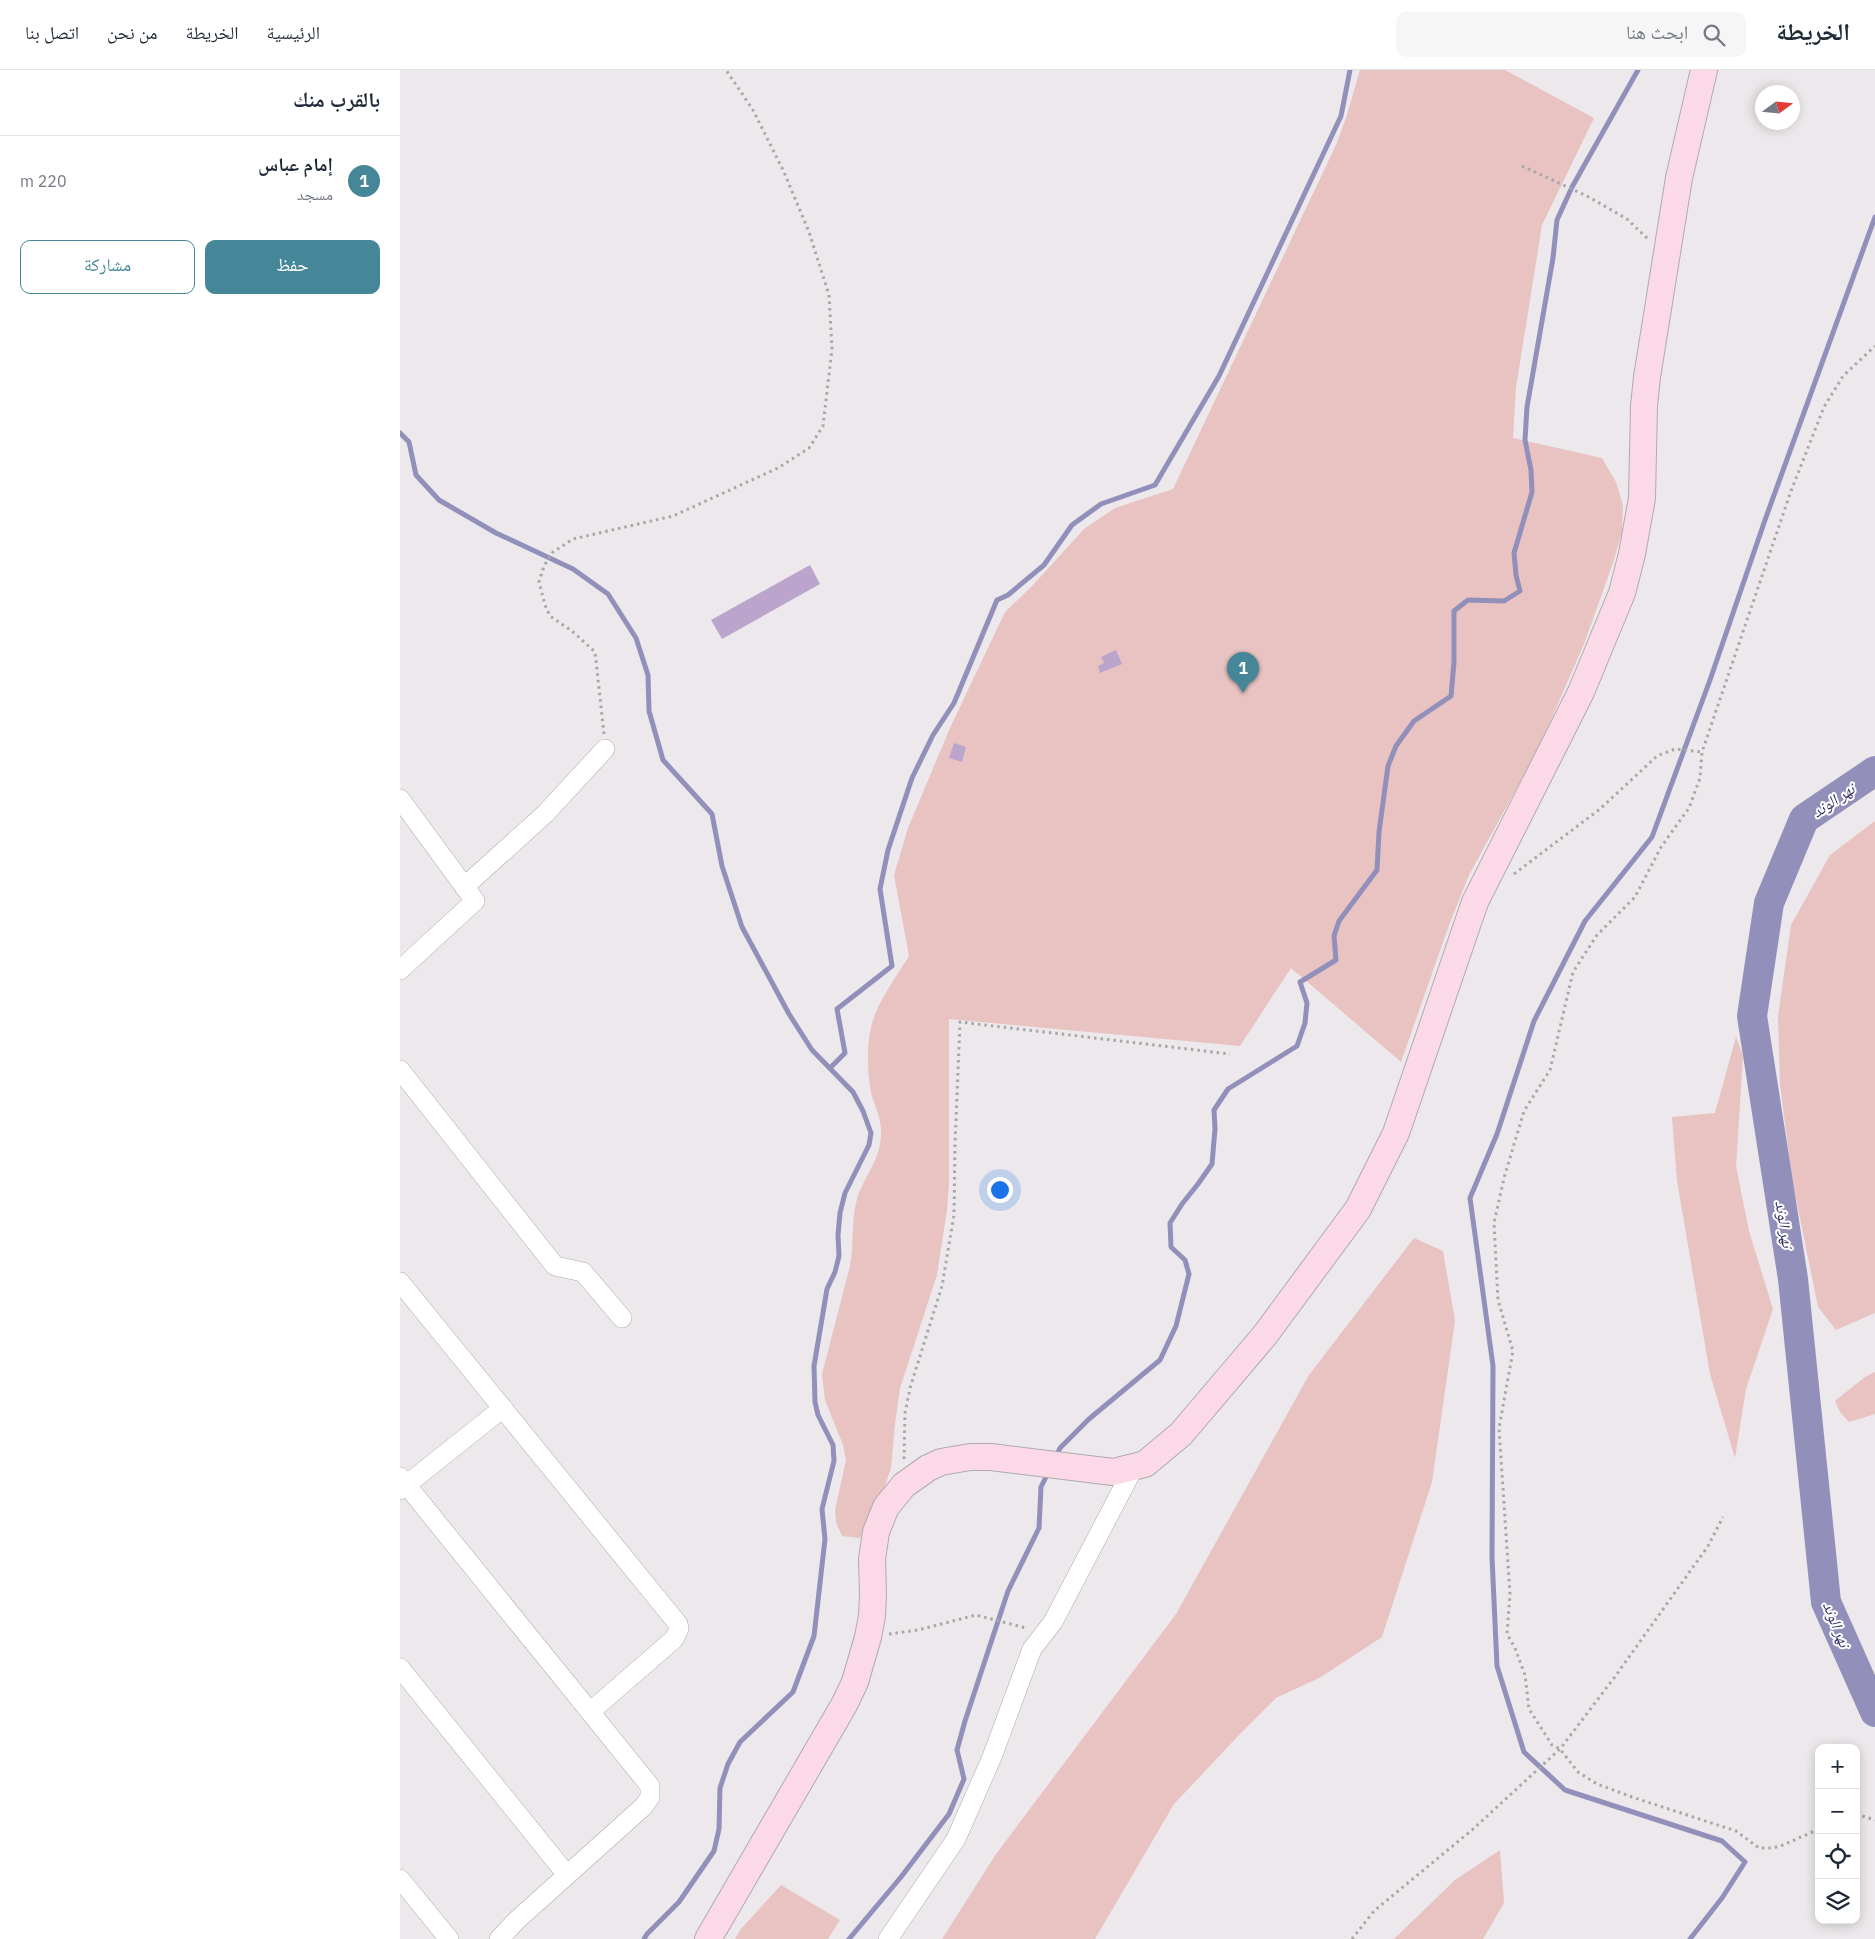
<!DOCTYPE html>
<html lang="ar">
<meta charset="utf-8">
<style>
:root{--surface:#fff;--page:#f6f6f7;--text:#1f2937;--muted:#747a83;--line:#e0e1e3;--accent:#458798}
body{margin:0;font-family:"IBM Plex Sans","Noto Naskh Arabic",sans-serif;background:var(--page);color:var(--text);direction:rtl}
.controls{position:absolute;right:15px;bottom:15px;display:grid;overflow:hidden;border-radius:10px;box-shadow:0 2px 12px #0003}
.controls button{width:45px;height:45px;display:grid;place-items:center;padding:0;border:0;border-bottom:1px solid var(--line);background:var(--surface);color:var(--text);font:25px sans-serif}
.compass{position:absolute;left:1355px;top:15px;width:45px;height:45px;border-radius:50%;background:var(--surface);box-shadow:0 2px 12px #0003;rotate:75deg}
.you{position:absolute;left:599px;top:1119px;width:18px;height:18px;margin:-12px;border:4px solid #fff;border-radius:50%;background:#1a73e8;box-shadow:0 0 0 8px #1a73e833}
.badge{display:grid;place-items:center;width:32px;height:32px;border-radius:50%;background:var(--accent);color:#fff;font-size:16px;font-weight:700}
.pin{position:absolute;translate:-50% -41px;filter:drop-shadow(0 1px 2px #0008)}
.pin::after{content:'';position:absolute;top:26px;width:18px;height:15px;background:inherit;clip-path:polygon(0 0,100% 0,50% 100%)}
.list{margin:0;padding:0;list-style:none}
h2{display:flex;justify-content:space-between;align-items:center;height:65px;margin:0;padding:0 20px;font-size:21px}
h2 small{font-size:16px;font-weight:400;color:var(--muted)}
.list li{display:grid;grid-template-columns:32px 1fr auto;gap:15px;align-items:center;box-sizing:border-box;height:90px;padding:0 20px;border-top:1px solid var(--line)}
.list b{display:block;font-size:19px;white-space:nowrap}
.list p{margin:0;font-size:16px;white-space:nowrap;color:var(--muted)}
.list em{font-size:16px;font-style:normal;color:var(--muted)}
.actions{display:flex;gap:10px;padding:15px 20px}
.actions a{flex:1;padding:11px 0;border:1px solid var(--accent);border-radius:10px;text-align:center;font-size:18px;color:var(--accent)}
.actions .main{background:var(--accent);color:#fff}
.icon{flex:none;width:28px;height:28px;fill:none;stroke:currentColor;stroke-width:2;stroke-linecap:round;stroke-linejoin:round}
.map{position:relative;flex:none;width:1475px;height:1869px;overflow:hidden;direction:ltr}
header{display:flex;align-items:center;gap:30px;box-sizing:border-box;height:70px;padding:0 25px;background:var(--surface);border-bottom:1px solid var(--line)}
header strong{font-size:24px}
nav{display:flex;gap:28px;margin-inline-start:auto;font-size:18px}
.search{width:350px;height:45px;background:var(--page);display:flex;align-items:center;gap:12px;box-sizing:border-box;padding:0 18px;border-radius:10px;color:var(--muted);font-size:19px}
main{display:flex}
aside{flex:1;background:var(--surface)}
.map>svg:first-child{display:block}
.green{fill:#e8c3c2}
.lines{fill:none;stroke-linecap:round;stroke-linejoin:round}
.stream{stroke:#9290bb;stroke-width:5}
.river{stroke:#9290bb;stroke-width:30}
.building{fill:#bba5cd}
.minor-casing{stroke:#aeabae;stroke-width:20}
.secondary-casing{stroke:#aeabae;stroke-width:28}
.path{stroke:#a9a6a8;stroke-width:3;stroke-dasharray:2.5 4;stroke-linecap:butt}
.minor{stroke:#fff;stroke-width:19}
.secondary{stroke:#fbd9e6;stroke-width:26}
.labels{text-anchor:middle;stroke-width:4;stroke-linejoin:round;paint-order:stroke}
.water-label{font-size:16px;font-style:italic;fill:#3a336a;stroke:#fff}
</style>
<header>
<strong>الخريطة</strong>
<div class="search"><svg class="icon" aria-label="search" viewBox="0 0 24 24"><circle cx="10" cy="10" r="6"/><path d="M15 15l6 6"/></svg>ابحث هنا</div>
<nav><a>الرئيسية</a><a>الخريطة</a><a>من نحن</a><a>اتصل بنا</a></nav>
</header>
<main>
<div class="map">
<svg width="1475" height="1869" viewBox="0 0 1475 1869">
<rect width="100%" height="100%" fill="#ece8eb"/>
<g class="green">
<path d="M960,0H1105L1194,48L1142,155L1116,317L1113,368L1202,388L1216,412L1223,435L1222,462L1213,493L1184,574L1149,654L1130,694L1069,805L1048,858L1001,992L891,898L840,976L549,949V1113L547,1140L537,1205L500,1318L495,1354L491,1398L482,1425L460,1468L442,1466L436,1452L435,1440L446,1390L443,1375L425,1330L422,1304L450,1196C454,1174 451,1150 457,1129C464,1105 482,1089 481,1061C481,1045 472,1032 470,1017C467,992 466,966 476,942C484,923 498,904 509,886L494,805L508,758L550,658L605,542L633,515L684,459L715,438L773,419L936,75L946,48Z"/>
<path d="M1475,751V1243L1436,1260L1418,1237L1392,1109L1380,1014L1378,946L1391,855L1430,785Z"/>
<path d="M1336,967L1343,985L1336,1096L1349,1161L1373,1239L1346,1319L1335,1388L1310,1304L1277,1111L1272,1047L1315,1043Z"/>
<path d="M1014,1168L1043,1181L1055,1251L1032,1412L982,1567L921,1607L876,1628L840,1664L774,1734L695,1869H542L596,1784L776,1544L909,1305Z"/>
<path d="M1475,1302V1344L1449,1352L1440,1342L1435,1331L1465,1307Z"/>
<path d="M1100,1780L1104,1833L1083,1869H994L1055,1810Z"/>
<path d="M381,1815L440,1850L428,1869H335L340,1860Z"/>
</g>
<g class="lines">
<g class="stream">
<path d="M0,363L9,372L16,405L39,430L96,463L173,499L208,524L236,568L248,605L249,641L263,690L312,744L322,796L342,857L389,944L412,980L453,1022L463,1041L471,1063L469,1075L445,1123L440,1143L438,1165L439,1186L435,1202L427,1219L414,1296L415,1332L418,1345L433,1375L434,1391L422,1439L425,1469L414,1566L393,1622L340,1672L328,1694L320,1718L319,1759L314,1781L279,1832L247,1864L244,1869"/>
<path d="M430,998L445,983L437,939L492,896L480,819L488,780L512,708L533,665L554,633L597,530L608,525L644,495L672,455L701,434L755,415L819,306L941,46L950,0"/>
<path d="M656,1386L660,1378L689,1349L760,1290L776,1256L789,1204L785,1190L771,1177L770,1153L782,1134L798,1114L812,1094L815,1059L814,1040L828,1019L897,976L905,953L907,933L900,912L936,890L934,866L939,851L977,800L979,762L988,696L996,676L1014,651L1051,626L1054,592V541L1068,530L1104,531L1120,521L1116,505L1114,483L1132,422L1131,400L1125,370L1127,337L1153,188L1157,150L1172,117L1238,0"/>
<path d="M449,1869L501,1807L549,1744L564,1709L557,1680L565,1651L608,1521L639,1458L641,1417L649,1401"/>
<path d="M1290,1869L1322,1828L1345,1792L1322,1771L1165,1720L1124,1682L1097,1596L1092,1487L1093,1296L1070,1128L1097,1064L1134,951L1185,851L1252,767L1310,610L1365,450L1475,147"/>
</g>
<path class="river" d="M1475,701L1404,749L1369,833L1352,946L1393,1209L1426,1532L1475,1642"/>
</g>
<g class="building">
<path d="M410,495L420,514L322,569L311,550Z"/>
<path d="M716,580L722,594L700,603L698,596L704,593L701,587Z"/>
<path d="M554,673L566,677L562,692L549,688Z"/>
</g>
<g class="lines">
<defs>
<g id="minor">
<path d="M0,729L75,831L0,900"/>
<path d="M64,817L145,744L205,679"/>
<path d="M0,1000L155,1196L183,1202L222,1248"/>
<path d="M0,1212L278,1554L279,1559L274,1569L190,1642"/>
<path d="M0,1407L250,1716V1727L244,1736L117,1850L99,1869"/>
<path d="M0,1420L103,1338"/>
<path d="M0,1598L167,1805"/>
<path d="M0,1809L49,1869"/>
<path d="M488,1869L556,1769L592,1687L632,1579L653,1552L734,1397"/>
</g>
<path id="secondary" d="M308,1869L444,1635L455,1612L468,1567L472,1546L473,1524L472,1489L476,1462L486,1437L504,1415L528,1398L541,1392L570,1387H591L713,1402L745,1394L781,1364L865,1265L958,1139L996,1063L1075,832L1181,622L1222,523L1232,484L1242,428L1244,336L1247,307L1279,108L1304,0"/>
</defs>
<use href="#minor" class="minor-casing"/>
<use href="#secondary" class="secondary-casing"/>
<g class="path">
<path d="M1122,96L1189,127L1227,149L1249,170"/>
<path d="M204,664L195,582L172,561L150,546L145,535L139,512L144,496L153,482L173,469L273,446L378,398L409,378L423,356L432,279L429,225L409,162L384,102L353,40L326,0"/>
<path d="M1114,804L1200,739L1257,686L1275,679L1302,682"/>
<path d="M504,1389L505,1343L510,1318L542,1216L554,1145L555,1074L560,952L830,984"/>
<path d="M489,1564L518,1560L576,1545L626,1558"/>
<path d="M1456,1745H1459L1475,1750"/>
<path d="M1419,1759L1383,1775L1373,1778H1359L1336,1761L1232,1727L1197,1714L1178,1702L1160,1679L1152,1675L1129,1639L1125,1605L1115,1578L1107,1564L1110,1524L1099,1358L1113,1281L1098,1230L1094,1153L1104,1108L1124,1041L1150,1000L1173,902L1197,865L1235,827L1261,777L1289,738L1300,708L1302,682L1391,421L1424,337L1443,306L1475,276"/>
<path d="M952,1869L974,1841L1072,1760L1160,1679L1214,1608L1308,1476L1323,1447"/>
</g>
<use href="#minor" class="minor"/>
<use href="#secondary" class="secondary"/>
</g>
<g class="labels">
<g class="water-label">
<text transform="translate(1433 730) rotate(-34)" y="6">نهر الوند</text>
<text transform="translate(1385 1154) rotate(81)" y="6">نهر الوند</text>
<text transform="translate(1437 1554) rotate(68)" y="6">نهر الوند</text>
</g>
</g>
</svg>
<div class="controls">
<button>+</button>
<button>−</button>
<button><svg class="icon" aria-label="locate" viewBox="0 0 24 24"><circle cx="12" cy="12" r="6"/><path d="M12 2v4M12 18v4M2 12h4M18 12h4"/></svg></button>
<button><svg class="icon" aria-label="layers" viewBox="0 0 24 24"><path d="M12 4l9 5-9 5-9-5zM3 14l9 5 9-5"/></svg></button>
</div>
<svg class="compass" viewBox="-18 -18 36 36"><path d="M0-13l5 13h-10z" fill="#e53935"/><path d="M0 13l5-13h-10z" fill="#747a83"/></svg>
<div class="you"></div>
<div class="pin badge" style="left:843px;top:623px">1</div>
</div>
<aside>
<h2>بالقرب منك<small></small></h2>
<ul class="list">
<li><span class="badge">1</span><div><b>إمام عباس</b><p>مسجد</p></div><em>220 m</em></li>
</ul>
<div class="actions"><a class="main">حفظ</a><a>مشاركة</a></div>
</aside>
</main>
